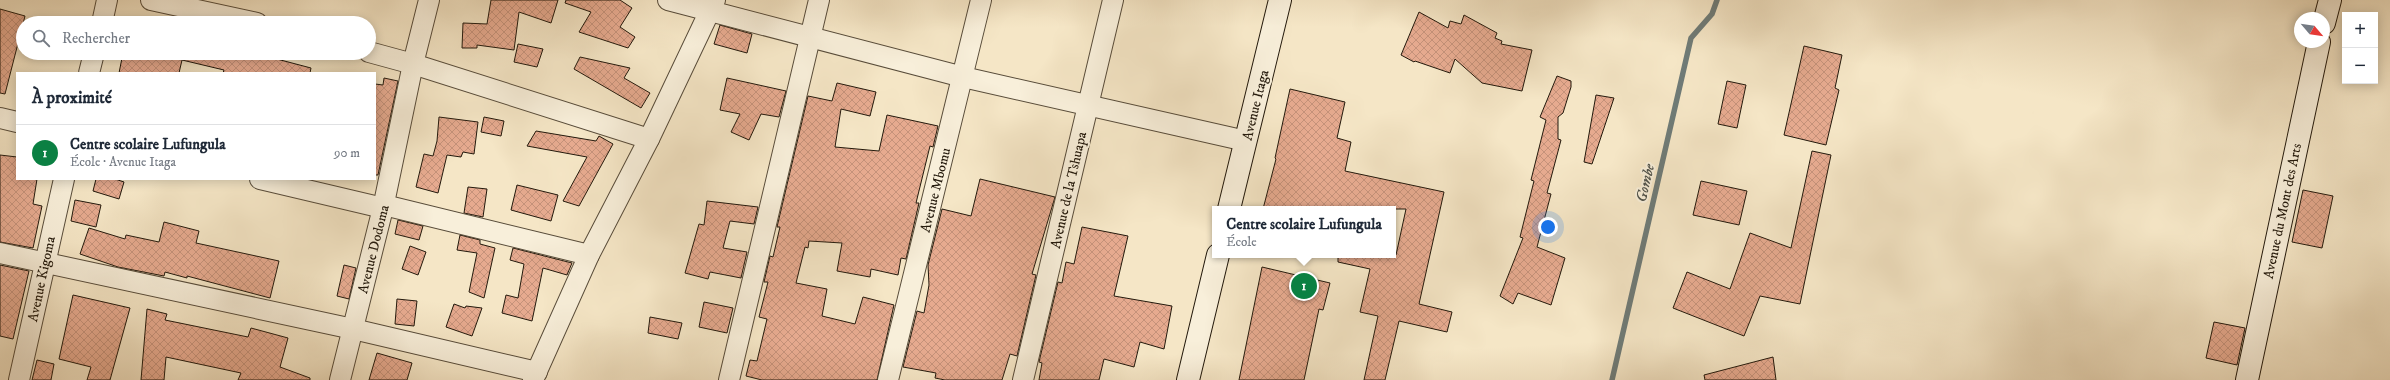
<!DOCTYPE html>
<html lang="fr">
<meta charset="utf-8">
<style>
:root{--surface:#fff;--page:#f2f2f3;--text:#1f2937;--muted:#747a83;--line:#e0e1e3;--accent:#0b8043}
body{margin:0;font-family:"IM FELL DW Pica",serif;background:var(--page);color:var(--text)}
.controls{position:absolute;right:12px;top:12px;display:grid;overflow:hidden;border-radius:0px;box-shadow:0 2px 10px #0003}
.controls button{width:36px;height:36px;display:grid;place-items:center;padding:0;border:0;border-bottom:1px solid var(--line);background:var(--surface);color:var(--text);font:20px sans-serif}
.compass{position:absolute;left:2294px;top:12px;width:36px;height:36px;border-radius:50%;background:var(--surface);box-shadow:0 2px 10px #0003;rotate:119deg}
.you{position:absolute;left:1548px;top:227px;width:14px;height:14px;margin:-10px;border:3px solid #fff;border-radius:50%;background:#1a73e8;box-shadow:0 0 0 6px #1a73e833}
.badge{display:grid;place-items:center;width:26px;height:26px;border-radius:50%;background:var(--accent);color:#fff;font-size:13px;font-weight:700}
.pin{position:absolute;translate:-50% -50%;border:2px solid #fff;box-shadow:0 1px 4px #0006}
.popup{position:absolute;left:1212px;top:206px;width:184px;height:52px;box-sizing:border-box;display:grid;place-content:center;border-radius:0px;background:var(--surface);filter:drop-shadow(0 1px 3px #0005);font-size:13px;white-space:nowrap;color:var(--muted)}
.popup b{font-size:15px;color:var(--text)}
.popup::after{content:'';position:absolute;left:50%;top:100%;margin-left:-8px;border:8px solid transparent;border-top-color:var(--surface)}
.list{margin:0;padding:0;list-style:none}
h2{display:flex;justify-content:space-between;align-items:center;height:52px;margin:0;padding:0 16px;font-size:17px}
h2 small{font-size:13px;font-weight:400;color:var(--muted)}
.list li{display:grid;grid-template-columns:26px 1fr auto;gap:12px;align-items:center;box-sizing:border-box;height:56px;padding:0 16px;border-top:1px solid var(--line)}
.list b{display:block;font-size:15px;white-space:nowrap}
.list p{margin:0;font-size:13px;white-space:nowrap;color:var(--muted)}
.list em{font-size:13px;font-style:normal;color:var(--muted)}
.icon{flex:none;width:22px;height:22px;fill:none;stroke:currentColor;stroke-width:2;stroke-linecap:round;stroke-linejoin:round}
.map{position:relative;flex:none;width:2390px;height:380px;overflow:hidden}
.search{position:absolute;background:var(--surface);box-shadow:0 2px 10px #0003;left:16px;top:16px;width:360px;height:44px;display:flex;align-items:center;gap:10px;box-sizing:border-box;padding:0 14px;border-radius:22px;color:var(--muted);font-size:15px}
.panel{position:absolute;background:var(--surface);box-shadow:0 2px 10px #0003;left:16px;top:72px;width:360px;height:108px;border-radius:0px}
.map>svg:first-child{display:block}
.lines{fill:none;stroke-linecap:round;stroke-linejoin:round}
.stream{stroke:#6f7b77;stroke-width:5.5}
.building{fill:url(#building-cross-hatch);stroke:#23190c}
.street-casing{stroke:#584c3a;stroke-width:22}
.secondary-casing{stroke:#23190c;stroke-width:24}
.street{stroke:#f8efda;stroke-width:20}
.secondary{stroke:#f8efda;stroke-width:22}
.labels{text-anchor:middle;stroke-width:4;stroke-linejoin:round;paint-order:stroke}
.street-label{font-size:14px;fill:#23190c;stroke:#f8efda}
.water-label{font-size:15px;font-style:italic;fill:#4f524b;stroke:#f8efda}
</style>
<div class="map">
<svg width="2390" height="380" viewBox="0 0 2390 380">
<defs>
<pattern id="building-cross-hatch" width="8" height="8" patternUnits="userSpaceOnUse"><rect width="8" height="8" fill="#e6aa8f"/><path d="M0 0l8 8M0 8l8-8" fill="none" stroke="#c5927a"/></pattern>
</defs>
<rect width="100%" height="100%" fill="#f5e6c6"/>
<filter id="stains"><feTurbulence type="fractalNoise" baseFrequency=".005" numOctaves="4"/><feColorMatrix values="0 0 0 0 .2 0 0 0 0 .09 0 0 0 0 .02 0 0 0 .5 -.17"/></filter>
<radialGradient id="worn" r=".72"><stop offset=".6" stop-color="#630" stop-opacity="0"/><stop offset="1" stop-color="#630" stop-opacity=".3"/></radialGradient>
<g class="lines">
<path class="stream" d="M1612,380L1691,38L1712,14L1717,0"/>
</g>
<g class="building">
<path d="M491,0H558L551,23L519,12L514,50L477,45V48H462L463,23L487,24Z"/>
<path d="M566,0H620L632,8L620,27L635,37L628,48L579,32L591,12L565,3Z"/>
<path d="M0,9L25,16L5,94L0,93Z"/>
<path d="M1419,12L1448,28L1450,21L1461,24L1464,15L1497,33L1495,38L1502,41L1501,44L1532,50L1522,91L1482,83L1455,59L1450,73L1415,61L1414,62L1401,55Z"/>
<path d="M720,25L752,34L747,53L714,44Z"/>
<path d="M518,44L543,49L537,67L514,62Z"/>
<path d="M1804,46L1842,55L1835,88L1839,90L1826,145L1784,135Z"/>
<path d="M123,53H254L311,68L310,73H223L224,70L182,60L179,73H119Z"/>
<path d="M580,57L630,68L624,78L650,93L641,108L574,69Z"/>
<path d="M1557,76L1571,81V87L1563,113L1558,117V139L1561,140L1547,193L1551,194L1537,247L1565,258L1551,305L1518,293L1513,304L1500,296L1523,238L1520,237L1534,181L1531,180L1546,120L1540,117Z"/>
<path d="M384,78L398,81L378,175H375V84L383,85Z"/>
<path d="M727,78L786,91L779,117L761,114L749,140L731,132L740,114L720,110Z"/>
<path d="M1727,81L1746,85L1737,128L1718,124Z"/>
<path d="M837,83L876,92L870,116L841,109L835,147L879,151L887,115L938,126L933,147L930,146L916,203H919L906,259L901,258L898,275L871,269L870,277L837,271L842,243L809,241L808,248L805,247L796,283L827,289L822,316L855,324L863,297L894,305L877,380H762L746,376L750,360L757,361L767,319L759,317L768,282H764L770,256L773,257L780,227H777L808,96L832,101Z"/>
<path d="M1290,89L1345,102L1337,138L1351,142L1345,171L1444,192L1419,304L1452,312L1447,332L1399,321L1385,380H1364L1378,316L1360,312L1370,269L1338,262V255H1396L1406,209H1263L1276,159L1275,158Z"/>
<path d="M1596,95L1614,98L1592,164L1584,162Z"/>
<path d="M439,117L478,122L474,154L463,152L461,157L447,155L438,193L416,187L424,154L433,156L437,141Z"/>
<path d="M484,117L504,121L501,136L481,132Z"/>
<path d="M536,131L596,141L599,136L613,144L579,206L563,201L587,157L527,146Z"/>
<path d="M1812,151L1831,155L1800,304L1760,296L1744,336L1673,308L1687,272L1730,289L1750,233L1791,248Z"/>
<path d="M0,155L17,157V179H37L33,204L42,206L33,248L0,242Z"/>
<path d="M96,179H115L124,182L119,199L93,191Z"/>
<path d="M980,179L1055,197L1032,274L1036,275L1017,356L1010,354L1002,380H945L935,378L936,373L903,367L917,311L924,313L929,285L928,265L942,209L971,216Z"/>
<path d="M1701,181L1747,191L1739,225L1693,215Z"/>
<path d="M517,185L558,195L551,221L511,210Z"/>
<path d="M468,187L487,189L483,217L464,213Z"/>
<path d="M2303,190L2333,196L2322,248L2292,242Z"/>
<path d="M75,200L101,205L96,227L71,221Z"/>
<path d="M707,201L758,207L754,224L730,221L723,248L747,252L741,278L710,272L708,279L685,273L699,224L704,225Z"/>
<path d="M398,220L423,226L419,240L395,234Z"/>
<path d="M164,222L199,231L196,243L279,261L270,298L187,276V278L165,272L164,276L118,267L80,254L89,228L125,239L126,235L159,242Z"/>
<path d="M1082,227L1128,236L1114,296L1172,306L1164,349L1140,342L1134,367L1104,359L1099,380H1039L1042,363L1039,362L1058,282L1062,283L1066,262L1074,264Z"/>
<path d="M460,235L480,240V244L495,248L484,298L469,292L477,253L457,250Z"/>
<path d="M410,246L426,252L418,275L402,269Z"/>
<path d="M513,248L572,263L567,275L543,268L532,321L502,313L506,295L518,298L524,264L510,260Z"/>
<path d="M0,265L29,271L13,339L0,336Z"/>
<path d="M344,265L356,268L349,299L337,296Z"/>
<path d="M1262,267L1330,283L1323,310L1319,309L1304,380H1239Z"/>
<path d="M73,295L130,308L110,380H87L91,367L59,359Z"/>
<path d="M397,299L417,301L414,326L395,324Z"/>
<path d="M704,302L733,308L727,333L699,327Z"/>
<path d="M454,304L465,308L466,306L482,308L472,336L446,327Z"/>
<path d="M147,309L167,314L165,320L248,337L251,328L288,338L280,367L310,378V380H238L241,373L166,357L164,380H141Z"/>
<path d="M650,317L682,323L678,339L648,333Z"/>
<path d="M2214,322L2245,328L2237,365L2206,358Z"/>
<path d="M377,353L412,363L407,380H369Z"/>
<path d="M1773,357L1776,380H1705L1704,375Z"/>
<path d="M37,360L54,364L51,380H32Z"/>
</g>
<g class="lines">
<defs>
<g id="street">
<path d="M151,0L257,23"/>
<path d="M668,0L963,77L1246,141"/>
<path d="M102,23L107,0"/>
<path d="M369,52L413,64L649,139"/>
<path d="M89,73L94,53"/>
<path d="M0,118L17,122"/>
<path d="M260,179L383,208"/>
<path d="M384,205L589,255"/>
<path d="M0,253L353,329L537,372"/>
<path d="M19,380L64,179"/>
<path d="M340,380L383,208L413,64L429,0"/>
<path d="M533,380L589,255L649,139L715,0"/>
<path d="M729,380L819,0"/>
<path d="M888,380L981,0"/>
<path d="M1023,380L1113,0"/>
</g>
<g id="secondary">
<path d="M2324,23L2330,0"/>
<path d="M1229,209L1280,0"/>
<path d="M1188,380L1218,255"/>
<path d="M2247,380L2319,42"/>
</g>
</defs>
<use href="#street" class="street-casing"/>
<use href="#secondary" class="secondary-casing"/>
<use href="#street" class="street"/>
<use href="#secondary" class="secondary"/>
</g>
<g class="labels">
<g class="street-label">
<text transform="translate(1255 105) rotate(-76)" y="5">Avenue Itaga</text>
<text transform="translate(935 190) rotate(-76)" y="5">Avenue Mbomu</text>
<text transform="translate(1068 190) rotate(-77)" y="5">Avenue de la Tshuapa</text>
<text transform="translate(2282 211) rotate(-78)" y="5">Avenue du Mont des Arts</text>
<text transform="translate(373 249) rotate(-76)" y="5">Avenue Dodoma</text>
<text transform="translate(41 279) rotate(-78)" y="5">Avenue Kigoma</text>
</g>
<g class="water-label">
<text transform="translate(1645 183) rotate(-77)" y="5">Gombe</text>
</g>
</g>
<rect width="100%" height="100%" filter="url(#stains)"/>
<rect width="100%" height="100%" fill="url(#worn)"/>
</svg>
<div class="controls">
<button>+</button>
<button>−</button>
</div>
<svg class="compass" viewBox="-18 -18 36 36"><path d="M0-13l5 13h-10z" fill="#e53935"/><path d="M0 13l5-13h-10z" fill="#747a83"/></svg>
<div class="you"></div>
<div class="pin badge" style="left:1304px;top:286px">1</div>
<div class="popup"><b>Centre scolaire Lufungula</b>École</div>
<div class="search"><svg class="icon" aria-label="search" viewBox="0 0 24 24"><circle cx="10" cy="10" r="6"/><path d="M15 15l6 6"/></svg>Rechercher</div>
<section class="panel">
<h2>À proximité<small></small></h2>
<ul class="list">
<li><span class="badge">1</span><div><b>Centre scolaire Lufungula</b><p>École · Avenue Itaga</p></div><em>90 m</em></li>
</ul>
</section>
</div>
